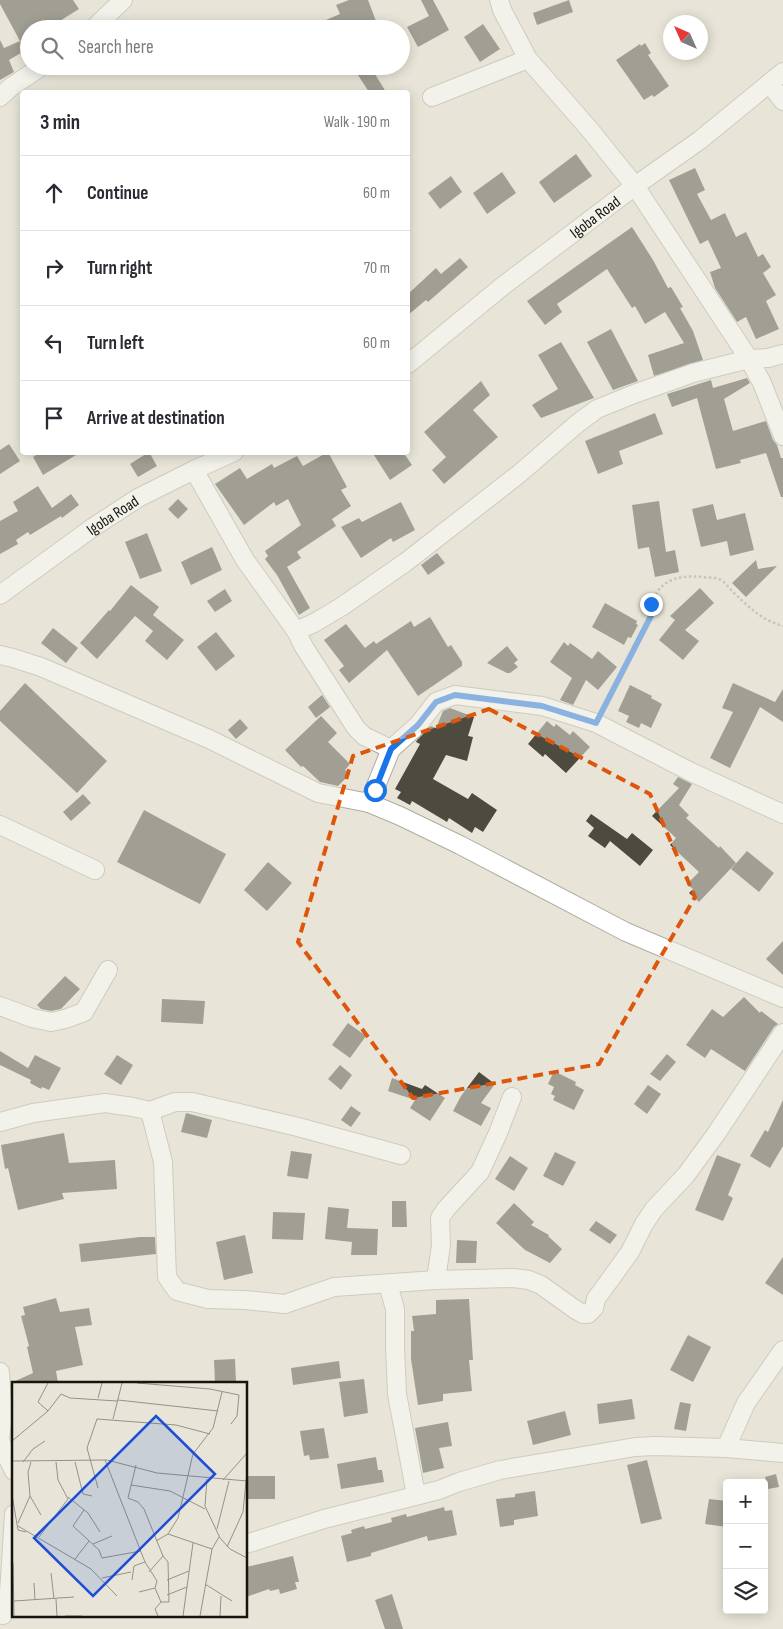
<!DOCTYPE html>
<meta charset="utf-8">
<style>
:root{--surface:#fff;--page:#f7f7f7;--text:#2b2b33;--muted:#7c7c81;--line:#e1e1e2}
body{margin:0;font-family:"Sofia Sans Condensed",sans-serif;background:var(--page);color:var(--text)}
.controls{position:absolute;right:15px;bottom:15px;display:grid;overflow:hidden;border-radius:5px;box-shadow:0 2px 12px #0003}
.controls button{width:45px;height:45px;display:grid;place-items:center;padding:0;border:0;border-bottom:1px solid var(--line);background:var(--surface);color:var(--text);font:25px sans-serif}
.compass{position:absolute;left:663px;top:15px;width:45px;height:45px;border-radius:50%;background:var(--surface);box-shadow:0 2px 12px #0003;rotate:315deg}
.stop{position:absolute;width:15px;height:15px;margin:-11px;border:4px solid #1a73e8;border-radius:50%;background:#fff}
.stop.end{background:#1a73e8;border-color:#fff;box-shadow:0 1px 5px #0008}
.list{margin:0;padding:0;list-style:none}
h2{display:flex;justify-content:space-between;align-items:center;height:65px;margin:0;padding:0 20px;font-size:21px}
h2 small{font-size:16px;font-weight:400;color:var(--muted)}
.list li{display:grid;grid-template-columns:32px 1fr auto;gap:15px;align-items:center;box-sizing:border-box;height:75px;padding:0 20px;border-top:1px solid var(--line)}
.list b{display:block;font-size:19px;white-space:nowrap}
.list em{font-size:16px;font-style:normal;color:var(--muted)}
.icon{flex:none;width:28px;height:28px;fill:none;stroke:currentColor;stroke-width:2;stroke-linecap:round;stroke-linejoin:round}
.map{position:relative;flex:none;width:783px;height:1629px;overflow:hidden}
.search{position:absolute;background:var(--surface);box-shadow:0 2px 12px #0003;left:20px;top:20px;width:390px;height:55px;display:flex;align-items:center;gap:12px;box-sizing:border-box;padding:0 18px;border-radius:28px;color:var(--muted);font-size:19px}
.panel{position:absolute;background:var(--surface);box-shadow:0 2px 12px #0003;left:20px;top:90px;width:390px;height:365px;border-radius:5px}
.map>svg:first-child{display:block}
.building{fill:#4d4b40}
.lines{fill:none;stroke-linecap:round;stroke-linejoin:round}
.minor-casing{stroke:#afaca0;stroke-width:20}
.path{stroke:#a19f95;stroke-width:2.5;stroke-dasharray:2.5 2.5;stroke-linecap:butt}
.minor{stroke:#fff;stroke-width:18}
.route{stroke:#1a73e8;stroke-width:6}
.marked{fill:none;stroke:#dd560c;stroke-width:4;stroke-dasharray:10 6;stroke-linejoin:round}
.labels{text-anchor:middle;stroke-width:5;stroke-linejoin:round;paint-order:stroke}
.street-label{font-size:16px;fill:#15140f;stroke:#fff}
.inset-road{fill:none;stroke:#949188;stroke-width:1}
.view{fill:#1d4ed8;fill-opacity:0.15;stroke:#1d4ed8;stroke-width:2.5}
.inset-edge{fill:none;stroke:#15140f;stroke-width:2.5}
</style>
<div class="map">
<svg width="783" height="1629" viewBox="0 0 783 1629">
<rect width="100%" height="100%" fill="#e8e5d8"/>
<g class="building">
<path d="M0,0H73L79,9L47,29H29V56L26,50L9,60L14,72L0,80V40L4,48L20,41L0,4Z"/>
<path d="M349,0H368L379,29H305L340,14L336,5Z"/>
<path d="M421,0H433L449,30L418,47L407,27L429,16Z"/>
<path d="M569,0L573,12L537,25L533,13Z"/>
<path d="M483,24L500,49L480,62L464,37Z"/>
<path d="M645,43L651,53L648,55L669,86L654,97L652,95L644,100L616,60L640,44L641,46Z"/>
<path d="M352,66H370L386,92H369Z"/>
<path d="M576,154L592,176L554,203L539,182Z"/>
<path d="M695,168L705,190L697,194L711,220L725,213L736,237L746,232L758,257L763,254L771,267L763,273L776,295L766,301L779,329L756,339L746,317L737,322L715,288L710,272L721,268L708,240L700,244L669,180Z"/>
<path d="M502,172L516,193L487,214L473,193Z"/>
<path d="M451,176L462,192L440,209L428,193Z"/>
<path d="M632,227L653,260L668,288L671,287L683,307L680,308L693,331L703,360L654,376L648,355L684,343L665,312L645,324L635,306L632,308L607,269L557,304L562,312L545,325L527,301Z"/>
<path d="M460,258L468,267L428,302L426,300L408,315V294L436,268L441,274Z"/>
<path d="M611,329L638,381L613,390L587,342Z"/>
<path d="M561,342L594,398L541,418L532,405L558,389L538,355Z"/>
<path d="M747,378L750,383L724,399L733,431L766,421L773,440L777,445L781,458H783V497H781L766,453L740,460L741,463L716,469L697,398L672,407L667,394L711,380L713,388Z"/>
<path d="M481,381L490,395L473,410L498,437L444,484L432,470L446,457L424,432Z"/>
<path d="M655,413L663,434L619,451L623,464L598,474L585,441Z"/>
<path d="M9,444L20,461L0,474V450Z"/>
<path d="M41,452H81L43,475L33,457Z"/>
<path d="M149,452L157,466L138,477L130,464Z"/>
<path d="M328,452L347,487L341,490L351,506L332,519L336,526L297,552L301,558L287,567L310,608L299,615L277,575L265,559L268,556L265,551L301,525L288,499L276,506L274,502L244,525L215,484L240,468L247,479L272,464L274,468L297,456L303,466Z"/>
<path d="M372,452H403L412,465L390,480Z"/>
<path d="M38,486L52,508L71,494L79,505L62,518L61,516L30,535L28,532L16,540L18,544L0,554V521L18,511L13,502Z"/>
<path d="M178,499L188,509L178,519L168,509Z"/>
<path d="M659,501L666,552L675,550L679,572L655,577L649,547L638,549L632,505Z"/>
<path d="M401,502L415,530L393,542L391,538L361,558L341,527L359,518L362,522Z"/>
<path d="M713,504L717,520L745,513L754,550L730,556L727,541L701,547L692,509Z"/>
<path d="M147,533L162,571L140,579L125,542Z"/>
<path d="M212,547L222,570L191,585L181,562Z"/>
<path d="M437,553L445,563L428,575L421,565Z"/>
<path d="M756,560L758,569L777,566L746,597L732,583Z"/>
<path d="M131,585L159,607L153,615L184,640L167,660L145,641L153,631L135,616L97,659L80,643L109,610L110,611Z"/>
<path d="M700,588L714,603L685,630L699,641L683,660L659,640L675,620L670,616Z"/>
<path d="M225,589L232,601L215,612L207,601Z"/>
<path d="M605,603L637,621L636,624L638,625L631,638L628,637L624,645L592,627Z"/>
<path d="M430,617L448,647L451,645L462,662V666L418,696L387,650L349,683L339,670L344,666L324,640L346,624L365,648L374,641L376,644L411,621L414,627Z"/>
<path d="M53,628L78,648L66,663L41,643Z"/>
<path d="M216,632L235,656L216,671L197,647Z"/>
<path d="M564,642L568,646L570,643L592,659L598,651L617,667L598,690L586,680L573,705L560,700L572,678L550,662Z"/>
<path d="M507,646L518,660L514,663L518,667L510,673H507L487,663Z"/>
<path d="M25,683L107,761L77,793L0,721V711Z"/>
<path d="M733,683L775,702L783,689V722L760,707L730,768L710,758L733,712L722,708Z"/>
<path d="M630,685L652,696L651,698L662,704L651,728L641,723L639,728L626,722L629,716L618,711Z"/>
<path d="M322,695L330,707L316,718L308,707Z"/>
<path d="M450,708L474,717L468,736L473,737L467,761L446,755L433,779L468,799L472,793L497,810L483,832L475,827L472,833L449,818L447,822L412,801L410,805L397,798L401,792L395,789L420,744L416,742L417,740L431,726L436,728L443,711Z"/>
<path d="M321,716L337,733L328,742L350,764L345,770L350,774L338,786L320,782L303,766L301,767L285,750Z"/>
<path d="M240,719L248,728L236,739L228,730Z"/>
<path d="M547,721L554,727L556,724L570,735L573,731L590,747L566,773L545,754L543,757L528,744Z"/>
<path d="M678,777L692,784L679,805L689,815L686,818L719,848L720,846L736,863L699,902L689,893L693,889L687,884L699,872L670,845L676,838L652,816L679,788L673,784Z"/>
<path d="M83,794L91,803L71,821L63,812Z"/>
<path d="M144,810L226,854L200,904L117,862Z"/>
<path d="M591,814L627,839L632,833L653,850L640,866L610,841L605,848L588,836L594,828L586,821Z"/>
<path d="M747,851L774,873L759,892L731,869Z"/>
<path d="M268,862L292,883L267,911L244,890Z"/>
<path d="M783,941V975L766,959Z"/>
<path d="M65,976L80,989L61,1009L51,1011L41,1009L37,1005Z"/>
<path d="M744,997L760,1013L761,1011L778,1024L774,1027L745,1071L711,1049L705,1058L686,1045L712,1009L723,1017Z"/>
<path d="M162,999L205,1001L203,1024L161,1022Z"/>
<path d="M348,1023L366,1036L350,1058L332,1045Z"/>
<path d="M0,1051L28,1068L35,1055L61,1068L49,1090L42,1087L41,1089L30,1083L31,1080L0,1065Z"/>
<path d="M667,1054L676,1062L660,1081L650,1074Z"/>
<path d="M117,1055L133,1065L121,1085L104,1074Z"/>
<path d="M340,1065L352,1075L341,1090L328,1079Z"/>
<path d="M554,1071L576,1082L575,1085L584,1090L574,1110L553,1100L555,1096L551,1094L554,1087L548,1084Z"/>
<path d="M479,1072L495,1084L481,1103L491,1108L481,1126L453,1111L461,1096Z"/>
<path d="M392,1078L422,1089L425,1085L445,1098L430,1121L410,1108L415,1100L388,1091Z"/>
<path d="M648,1085L661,1094L647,1114L634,1104Z"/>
<path d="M783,1100V1146L770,1168L750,1156L765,1130L768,1132Z"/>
<path d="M351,1106L361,1113L351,1127L341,1120Z"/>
<path d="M186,1113L212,1120L207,1138L181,1132Z"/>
<path d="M64,1133L69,1163L115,1160L117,1189L62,1193L64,1199L18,1210L8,1168L5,1169L1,1145Z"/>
<path d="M291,1151L312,1154L308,1179L287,1176Z"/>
<path d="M555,1152L576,1162L563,1186L543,1176Z"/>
<path d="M717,1155L741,1164L728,1195L733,1198L723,1221L695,1210Z"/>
<path d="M510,1156L528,1168L514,1191L495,1179Z"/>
<path d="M392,1201H406L407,1227H392Z"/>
<path d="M514,1203L534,1222L531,1225L549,1235L548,1236L562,1249L550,1263L525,1250L496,1223Z"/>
<path d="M328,1207L349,1209L347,1228L378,1229L377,1255H351L352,1242L325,1239Z"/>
<path d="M273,1212L305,1213L303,1240L272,1239Z"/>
<path d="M596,1221L617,1235L610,1244L589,1230Z"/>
<path d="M245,1235L253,1273L224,1280L216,1242Z"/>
<path d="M140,1237H155L156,1254L81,1262L79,1244Z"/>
<path d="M457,1240L477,1241L476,1263H456Z"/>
<path d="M783,1257V1295L765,1283Z"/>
<path d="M56,1298L60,1312L89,1308L92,1325L75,1327L83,1365L56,1371L58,1383H11L33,1373L27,1347L29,1346L21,1316L25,1315L23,1307Z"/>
<path d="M469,1299L473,1360H469L472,1391L443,1394V1401L418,1405L411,1359V1331H414L412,1316L436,1314V1300Z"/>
<path d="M688,1335L711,1347L693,1382L670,1370Z"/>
<path d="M235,1359L236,1382L215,1383L214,1360Z"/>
<path d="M339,1361L341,1378L293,1385L291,1368Z"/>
<path d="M364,1379L368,1413L344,1417L339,1382Z"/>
<path d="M632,1399L635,1419L599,1424L597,1404Z"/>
<path d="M680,1402L691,1404L686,1431L674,1429Z"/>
<path d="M565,1411L571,1435L533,1445L527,1421Z"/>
<path d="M448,1422L452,1446L439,1448L444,1468L423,1473L415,1428Z"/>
<path d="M324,1428L329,1458L310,1460L309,1455L304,1456L300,1431Z"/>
<path d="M376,1457L378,1470H382L384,1482L341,1489L337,1464Z"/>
<path d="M647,1460L662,1519L641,1524L627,1465Z"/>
<path d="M776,1474L779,1487L768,1489L765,1477Z"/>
<rect x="246" y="1476" width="29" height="23"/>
<path d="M535,1491L538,1516L514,1520V1525L500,1527L496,1499L515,1497V1494Z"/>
<path d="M709,1499L727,1501V1527L705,1524Z"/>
<path d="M444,1507L445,1511L452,1510L457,1535L428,1541L427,1536L371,1553V1556L347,1562L341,1536L352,1533L351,1530L364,1526L365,1529L392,1522L391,1518L406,1514L407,1517Z"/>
<path d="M293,1556L299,1582H295L297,1589L280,1594L279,1589L270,1591L269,1589L246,1597V1567Z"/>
<path d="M392,1594L403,1629H385L375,1600Z"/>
</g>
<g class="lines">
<defs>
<g id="minor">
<path d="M499,0L502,10L528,59L590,130L635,186L749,359L762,383L783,436"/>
<path d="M93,29L123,0"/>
<path d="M769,83L783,101"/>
<path d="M0,97L11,87L42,66"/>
<path d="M432,97L528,59"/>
<path id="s1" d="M408,364L504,285L635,186L700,140L783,72"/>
<path d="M194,470L245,560L296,631L304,647L356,728L364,736L391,749L418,725L436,702L455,695L542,706L596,723L691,772L783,814"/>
<path id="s2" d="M0,595L92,528L138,498L194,470L234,452"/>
<path d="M296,631L314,623L341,607L406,562L519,474L578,423L597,409L634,394L693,373L749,359L768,358L783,354"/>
<path d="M0,655L13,658L41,667L209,739L318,793L369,803L400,816L460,845L626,932L783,998"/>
<path d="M369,803L391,749"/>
<path d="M0,825L95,870"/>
<path d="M0,1006L32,1018L51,1022L65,1019L84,1012L108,970"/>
<path d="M150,1111L163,1162L167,1277L177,1291L208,1299L245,1300L285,1304L334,1287L436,1280L513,1278L529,1280L541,1285L576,1310L583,1314H588L594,1308L596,1299L630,1252L644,1224L654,1209L686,1175L716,1134L783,1033"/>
<path d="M0,1122L33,1113L105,1103L133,1107L150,1111L175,1102H192L298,1127L401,1155"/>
<path d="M436,1280L441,1245L440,1218L446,1209L480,1172L498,1133L512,1097"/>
<path d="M388,1284L395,1309V1348L397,1394L416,1495"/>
<path d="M0,1372L3,1418L0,1438"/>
<path d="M0,1440L5,1453L14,1471"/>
<path d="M726,1448L746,1403L783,1350"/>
<path d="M14,1514L10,1578L14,1586"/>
<path d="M246,1544L324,1519L439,1490L459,1482L500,1470L589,1455L635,1447L655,1446L726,1448L783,1453"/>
<path d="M3,1615L9,1591L10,1578"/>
</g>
</defs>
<use href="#minor" class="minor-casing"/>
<path class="path" d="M604,708L651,616C652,583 673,574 703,577C708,578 714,577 719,579C724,581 729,588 733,592C749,607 761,620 783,626"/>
<use href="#minor" class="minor"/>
</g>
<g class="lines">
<path class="route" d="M375,790L391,749L418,725L436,702L455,695L542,706L596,723L651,616V604"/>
</g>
<path d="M0 0H783V1629H0ZM489,709L650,794L695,897L599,1064L413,1098L298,942L353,756Z" fill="#e8e5d8" fill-opacity=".55" fill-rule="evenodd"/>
<path class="marked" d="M489,709L650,794L695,897L599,1064L413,1098L298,942L353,756Z"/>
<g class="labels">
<g class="street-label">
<text dy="6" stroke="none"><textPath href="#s1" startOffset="238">Igoba Road</textPath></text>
<text dy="6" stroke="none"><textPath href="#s2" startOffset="138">Igoba Road</textPath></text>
</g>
</g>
<g transform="translate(12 1382)">
<rect width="235" height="235" fill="#e8e5d8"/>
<path class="inset-road" d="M125,1L198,7L227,13L225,34L219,42M86,16L90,1M106,18L206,29M36,29L49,12L58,16L105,19M101,37L110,1M0,59L36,29L26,20L36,1M93,78L133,180L145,199L143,206M0,79L95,78L145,91L235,99M11,80L21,67L33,59M19,80L16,90L18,114L29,133M63,80L71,112L80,114M124,83L116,116L126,120L132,127L151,174L137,190M195,97L193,124L208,156L218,167L235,176M211,98L235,71M119,103L158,109L193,127M86,106L75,66L85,37L164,43L198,52M0,113L6,148L14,150M56,115L76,131L88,150M72,128L61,144L87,168L90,176L129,169M6,141L18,114M6,144L79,187L105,214M205,147L217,99M156,152L200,167L207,155M27,155L56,117L46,98L44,80M144,159L156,152L166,136L181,72L201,46L210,10M81,162L100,154M215,165L231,130L235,89M63,177L77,159M1,181L2,234M39,191L42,217M90,196L119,190M120,198L122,184L133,180M155,198L177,189M22,201L23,218M193,202L220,219M127,210L143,206L149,220L143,227L146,234M155,213L175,205M44,217L45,234M2,219L62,215M149,220H157L156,180L151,174M53,234H70M171,234L181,161M188,234L200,167M208,234L209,214"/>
<path class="view" d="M144,34L203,92L81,214L22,156Z"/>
<rect width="235" height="235" class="inset-edge"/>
</g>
</svg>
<div class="controls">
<button>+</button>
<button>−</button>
<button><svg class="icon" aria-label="layers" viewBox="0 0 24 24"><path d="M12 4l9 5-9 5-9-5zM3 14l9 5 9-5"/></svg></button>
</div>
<svg class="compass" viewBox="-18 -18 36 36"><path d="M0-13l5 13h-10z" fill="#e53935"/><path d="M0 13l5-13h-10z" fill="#7c7c81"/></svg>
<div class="stop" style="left:375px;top:790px"></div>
<div class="stop end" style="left:651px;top:604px"></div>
<div class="search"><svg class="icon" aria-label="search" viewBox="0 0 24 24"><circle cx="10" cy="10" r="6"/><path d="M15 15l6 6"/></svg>Search here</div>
<section class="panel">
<h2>3 min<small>Walk · 190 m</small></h2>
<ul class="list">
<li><svg class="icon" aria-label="ahead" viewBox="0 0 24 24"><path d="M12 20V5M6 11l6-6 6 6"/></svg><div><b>Continue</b></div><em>60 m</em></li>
<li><svg class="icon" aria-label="right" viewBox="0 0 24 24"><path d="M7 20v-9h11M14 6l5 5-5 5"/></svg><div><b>Turn right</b></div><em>70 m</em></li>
<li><svg class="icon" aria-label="left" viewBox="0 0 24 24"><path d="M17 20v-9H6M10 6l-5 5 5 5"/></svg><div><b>Turn left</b></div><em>60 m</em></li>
<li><svg class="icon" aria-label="arrive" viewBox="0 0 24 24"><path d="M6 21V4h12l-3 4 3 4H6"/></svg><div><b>Arrive at destination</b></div></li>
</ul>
</section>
</div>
